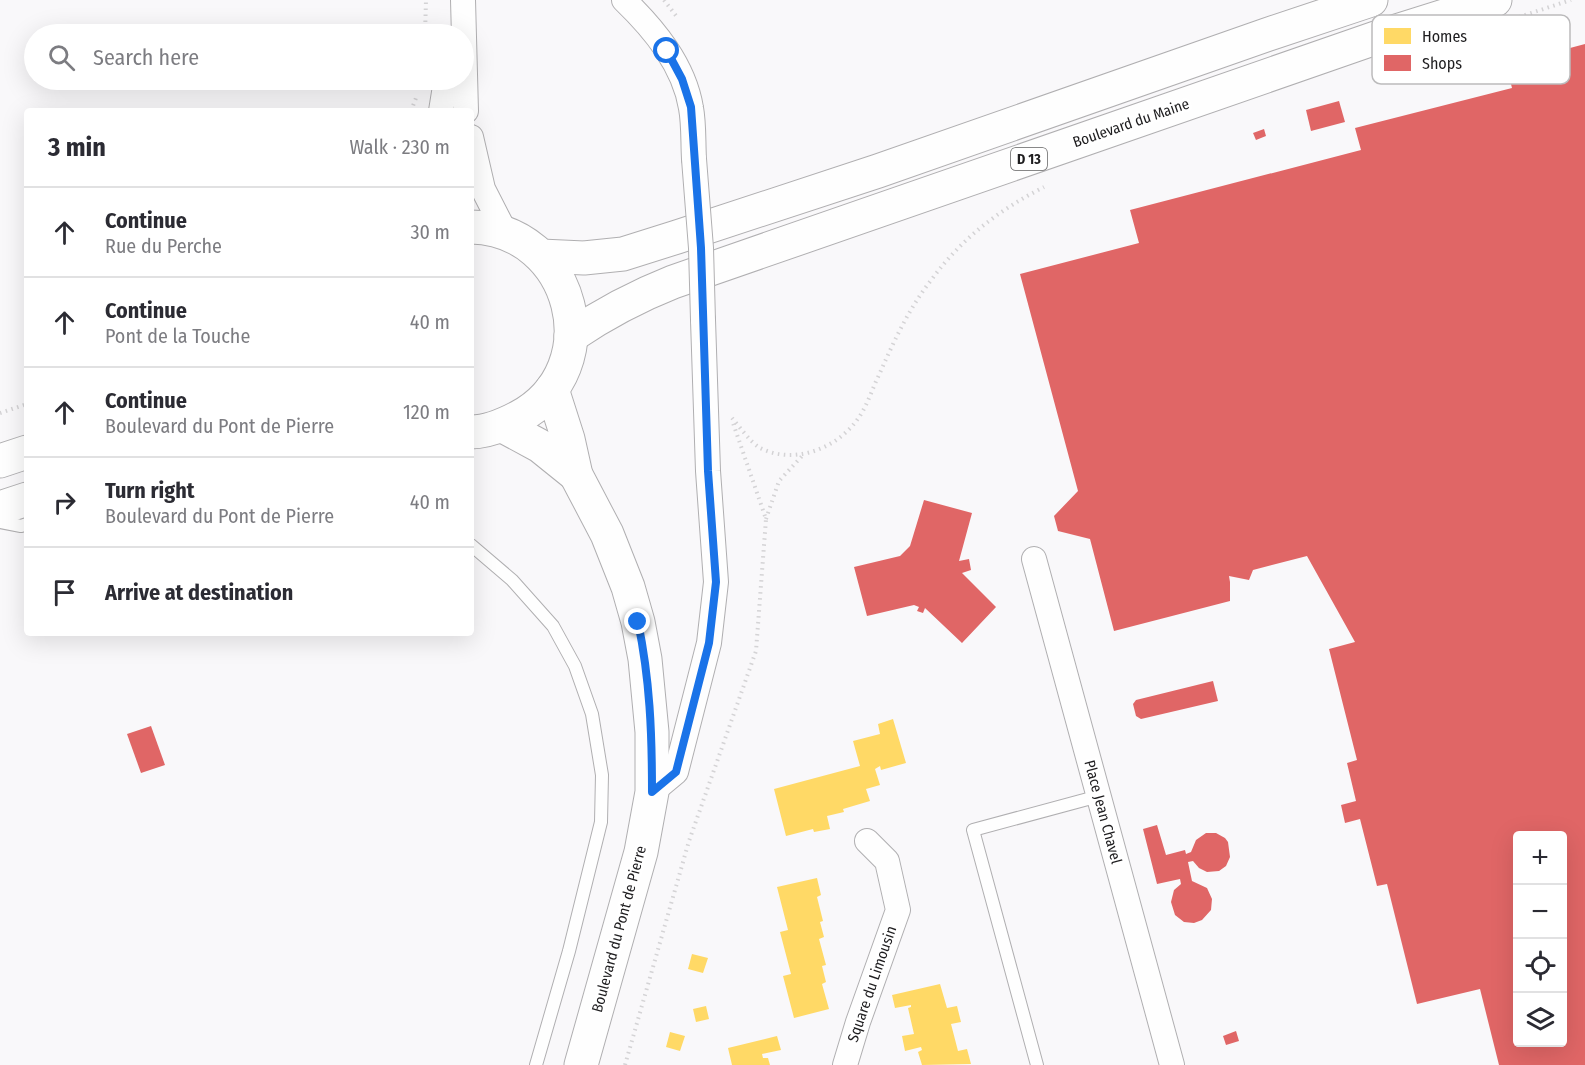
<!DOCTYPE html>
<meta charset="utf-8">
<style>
:root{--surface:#fff;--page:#f2f2f3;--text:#2b2b33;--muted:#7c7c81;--line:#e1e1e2}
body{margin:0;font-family:"Fira Sans Condensed",sans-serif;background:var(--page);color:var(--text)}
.controls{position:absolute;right:18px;bottom:18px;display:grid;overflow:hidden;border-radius:6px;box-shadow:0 6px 24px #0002}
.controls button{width:54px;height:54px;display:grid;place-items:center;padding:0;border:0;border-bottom:2px solid var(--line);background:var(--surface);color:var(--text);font:30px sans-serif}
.stop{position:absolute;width:18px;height:18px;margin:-14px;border:4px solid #1a73e8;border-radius:50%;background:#fff}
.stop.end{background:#1a73e8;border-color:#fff;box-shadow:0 2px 6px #0008}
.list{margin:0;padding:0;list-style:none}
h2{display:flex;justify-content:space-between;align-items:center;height:78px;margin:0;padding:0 24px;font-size:26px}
h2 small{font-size:20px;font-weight:400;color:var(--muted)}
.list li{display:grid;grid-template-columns:39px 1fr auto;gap:18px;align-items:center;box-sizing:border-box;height:90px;padding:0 24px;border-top:2px solid var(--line)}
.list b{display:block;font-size:22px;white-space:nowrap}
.list p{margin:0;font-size:20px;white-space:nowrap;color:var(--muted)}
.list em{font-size:20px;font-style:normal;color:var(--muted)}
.icon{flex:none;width:33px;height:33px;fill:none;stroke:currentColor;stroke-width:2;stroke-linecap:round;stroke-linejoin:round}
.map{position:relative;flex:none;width:1585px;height:1065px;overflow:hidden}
.search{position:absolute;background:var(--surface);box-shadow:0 6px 24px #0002;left:24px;top:24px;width:450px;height:66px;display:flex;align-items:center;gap:15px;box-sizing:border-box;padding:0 21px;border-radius:33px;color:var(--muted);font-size:22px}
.panel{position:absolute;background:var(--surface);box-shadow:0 6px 24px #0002;left:24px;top:108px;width:450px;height:528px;border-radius:6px}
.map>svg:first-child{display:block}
.homes{fill:#ffd966}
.shops{fill:#e06666;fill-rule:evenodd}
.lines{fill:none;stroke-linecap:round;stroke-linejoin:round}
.service-casing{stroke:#b0afb1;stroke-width:14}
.minor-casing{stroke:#b0afb1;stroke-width:26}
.secondary-casing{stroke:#b0afb1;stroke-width:35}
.primary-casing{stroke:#b0afb1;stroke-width:35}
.path{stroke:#d4d3d5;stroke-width:4;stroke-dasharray:1.5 4.5;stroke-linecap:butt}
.service{stroke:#fefefe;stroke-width:12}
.minor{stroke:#fefefe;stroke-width:24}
.secondary{stroke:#fefefe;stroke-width:33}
.primary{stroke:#fefefe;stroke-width:33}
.minor-bridge-casing{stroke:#b0afb1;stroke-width:26;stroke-linecap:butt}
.minor-bridge{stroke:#fefefe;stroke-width:24}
.route{stroke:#1a73e8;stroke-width:8}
.labels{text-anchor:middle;stroke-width:6;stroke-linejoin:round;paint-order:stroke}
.shield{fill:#fff;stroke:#626162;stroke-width:1.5}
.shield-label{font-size:14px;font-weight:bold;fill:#1e1d1f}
.street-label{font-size:15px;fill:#1e1d1f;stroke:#fff}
.key{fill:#fff;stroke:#bcbbbc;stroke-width:1.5}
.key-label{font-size:16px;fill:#1e1d1f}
</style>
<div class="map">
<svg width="1585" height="1065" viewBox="0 0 1585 1065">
<rect width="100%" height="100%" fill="#f9f8fa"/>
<g class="homes">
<path d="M893,719L906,763L881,770L880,766L875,769L880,785L866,789L870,801L843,809L844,812L827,816L830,829L814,832L813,829L786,836L774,789L860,766L853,741L880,734L878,724Z"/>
<path d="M817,878L821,895L817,897L823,921L820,922L824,937L819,939L826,965L822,966L826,982L822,984L829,1009L794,1018L783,976L791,974L780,932L788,930L777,887Z"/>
<path d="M692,954L708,958L703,973L688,969Z"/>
<path d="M940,984L947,1008L957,1006L961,1022L951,1024L958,1051L967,1049L971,1064L922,1065L918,1052L922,1050L921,1047L905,1051L902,1036L914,1034L908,1008L911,1007V1005L895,1008L892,995Z"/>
<path d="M706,1006L709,1019L696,1022L693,1009Z"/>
<path d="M670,1032L685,1036L680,1051L666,1047Z"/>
<path d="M777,1036L781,1050L762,1054L763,1058H768L770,1065H732L728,1048Z"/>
</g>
<g class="shops">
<path d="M1585,44V1065H1499L1480,989L1417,1004L1387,884L1377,886L1360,819L1345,823L1341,805L1356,801L1347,763L1357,760L1329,649L1355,642L1307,556L1253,570L1249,580L1229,576L1230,582V601L1114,631L1090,539L1058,531L1054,516L1078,491L1020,274L1139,243L1130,210L1361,150L1355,128L1512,88L1506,65ZM1518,836H1562V1042H1518Z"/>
<path d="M1339,101L1345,122L1311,131L1306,110Z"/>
<path d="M1264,129L1266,136L1256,140L1253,133Z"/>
<path d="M924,500L972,513L959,561L969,559L971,570L962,573L996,607L962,643L925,608L923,613L917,611L919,607L914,605L867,616L854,567L900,556L910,546Z"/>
<path d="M1213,681L1218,701L1141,719L1136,716L1133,704L1136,700Z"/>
<path d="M151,726L165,765L141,773L127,734Z"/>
<path d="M1157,825L1166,855L1185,850L1186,854L1191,852L1196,840L1206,833H1216L1225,838L1228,842L1230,857L1226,866L1219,871L1207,872L1199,868L1193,861L1188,862L1192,881L1207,888L1212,899L1211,910L1202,920L1194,923L1184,922L1175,915L1171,902L1174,890L1181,884L1180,879L1157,884L1143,829Z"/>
<path d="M1236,1031L1239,1041L1226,1045L1223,1036Z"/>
</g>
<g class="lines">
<defs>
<g id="service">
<path d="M0,522L21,526L27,524"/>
<path d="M471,545L512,580L553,626L575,666L592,714L602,775L601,822L569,951L536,1065"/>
<path d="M1037,1065L973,830L1099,796"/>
</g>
<g id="minor">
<path d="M463,0L466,111"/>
<path d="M624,0C654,29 684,65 691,108C694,124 693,142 694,159"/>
<path d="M441,111L446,80"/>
<path d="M471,137L483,189L506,234"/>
<path d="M1034,559L1172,1065"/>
<path d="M652,792L676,772L709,643L716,582L708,471L703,320"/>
<path d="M845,1065L858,1022L898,910L887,861L867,841"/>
</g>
<g id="secondary">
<path d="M552,389L568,439L576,475L607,534L628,587L638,622L645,659L652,732V792L641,852L581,1065"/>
<path d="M503,426L540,446L576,475"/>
</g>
<g id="primary">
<path d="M471,227C574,229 610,368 519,417C504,425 488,432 471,432"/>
<path d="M541,256L584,258L623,254L677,237L878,171L1266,35L1371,0"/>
<path d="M571,336C605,313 635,297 673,282L1387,34L1495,0"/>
<path d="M0,461L27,452"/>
<path d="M0,508L27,499"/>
</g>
</defs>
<use href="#service" class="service-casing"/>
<use href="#minor" class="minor-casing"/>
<use href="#secondary" class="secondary-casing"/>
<use href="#primary" class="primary-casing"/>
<g class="path">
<path d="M664,0L677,17"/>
<path d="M1519,17L1571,0"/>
<path d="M425,34L426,0"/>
<path d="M411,111L416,98"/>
<path d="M0,413L27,404"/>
<path d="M732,418C740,427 750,442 760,448C794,465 836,449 857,420C867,407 872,389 879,375C894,341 909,308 932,279C962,238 999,210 1044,187"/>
<path d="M766,519L779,481L803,455"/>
<path d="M625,1065L689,841L756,651L766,519L733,423"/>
</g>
<use href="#service" class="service"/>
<use href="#minor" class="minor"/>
<use href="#secondary" class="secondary"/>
<use href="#primary" class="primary"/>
<defs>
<path id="minor-bridge" d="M694,159L701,248L703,320"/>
</defs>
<use href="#minor-bridge" class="minor-bridge-casing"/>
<use href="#minor-bridge" class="minor-bridge"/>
</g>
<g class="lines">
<path class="route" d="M638,622C650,680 652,733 652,792L676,772L709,643L716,582L708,471L701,248L691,107L682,79L667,51"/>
</g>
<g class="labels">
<rect class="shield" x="1011" y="148" width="36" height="22" rx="4.5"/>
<g class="shield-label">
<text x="1029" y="164">D 13</text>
</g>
<g class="street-label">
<text transform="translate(1131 123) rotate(-19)" y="5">Boulevard du Maine</text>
<text transform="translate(1103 812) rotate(75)" y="5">Place Jean Chavel</text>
<text transform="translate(619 929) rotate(-75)" y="5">Boulevard du Pont de Pierre</text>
<text transform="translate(872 984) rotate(-71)" y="5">Square du Limousin</text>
</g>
</g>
<rect x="1372" y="15" width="198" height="69" rx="9" class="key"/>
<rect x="1384" y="28" width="27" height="16" fill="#ffd966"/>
<rect x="1384" y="55" width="27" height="16" fill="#e06666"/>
<g class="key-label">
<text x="1422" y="42">Homes</text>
<text x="1422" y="69">Shops</text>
</g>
</svg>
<div class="controls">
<button>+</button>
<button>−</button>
<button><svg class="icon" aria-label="locate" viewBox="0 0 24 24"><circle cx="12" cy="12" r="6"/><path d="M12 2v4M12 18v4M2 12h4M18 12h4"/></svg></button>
<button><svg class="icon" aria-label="layers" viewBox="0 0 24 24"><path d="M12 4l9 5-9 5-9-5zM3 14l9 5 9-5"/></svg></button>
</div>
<div class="stop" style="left:667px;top:51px"></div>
<div class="stop end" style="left:638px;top:622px"></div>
<div class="search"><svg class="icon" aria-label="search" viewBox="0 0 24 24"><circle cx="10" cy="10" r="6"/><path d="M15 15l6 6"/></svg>Search here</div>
<section class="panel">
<h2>3 min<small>Walk · 230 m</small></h2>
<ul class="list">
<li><svg class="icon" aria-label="ahead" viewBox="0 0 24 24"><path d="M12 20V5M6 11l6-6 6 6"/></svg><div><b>Continue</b><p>Rue du Perche</p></div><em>30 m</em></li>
<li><svg class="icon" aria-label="ahead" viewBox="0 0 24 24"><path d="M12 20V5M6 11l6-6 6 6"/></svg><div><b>Continue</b><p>Pont de la Touche</p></div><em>40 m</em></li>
<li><svg class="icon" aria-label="ahead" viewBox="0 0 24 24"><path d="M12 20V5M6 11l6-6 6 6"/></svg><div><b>Continue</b><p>Boulevard du Pont de Pierre</p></div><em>120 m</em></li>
<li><svg class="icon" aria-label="right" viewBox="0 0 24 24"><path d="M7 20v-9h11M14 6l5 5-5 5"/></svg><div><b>Turn right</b><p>Boulevard du Pont de Pierre</p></div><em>40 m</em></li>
<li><svg class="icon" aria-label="arrive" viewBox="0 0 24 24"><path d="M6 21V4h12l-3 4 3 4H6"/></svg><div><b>Arrive at destination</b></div></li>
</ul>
</section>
</div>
